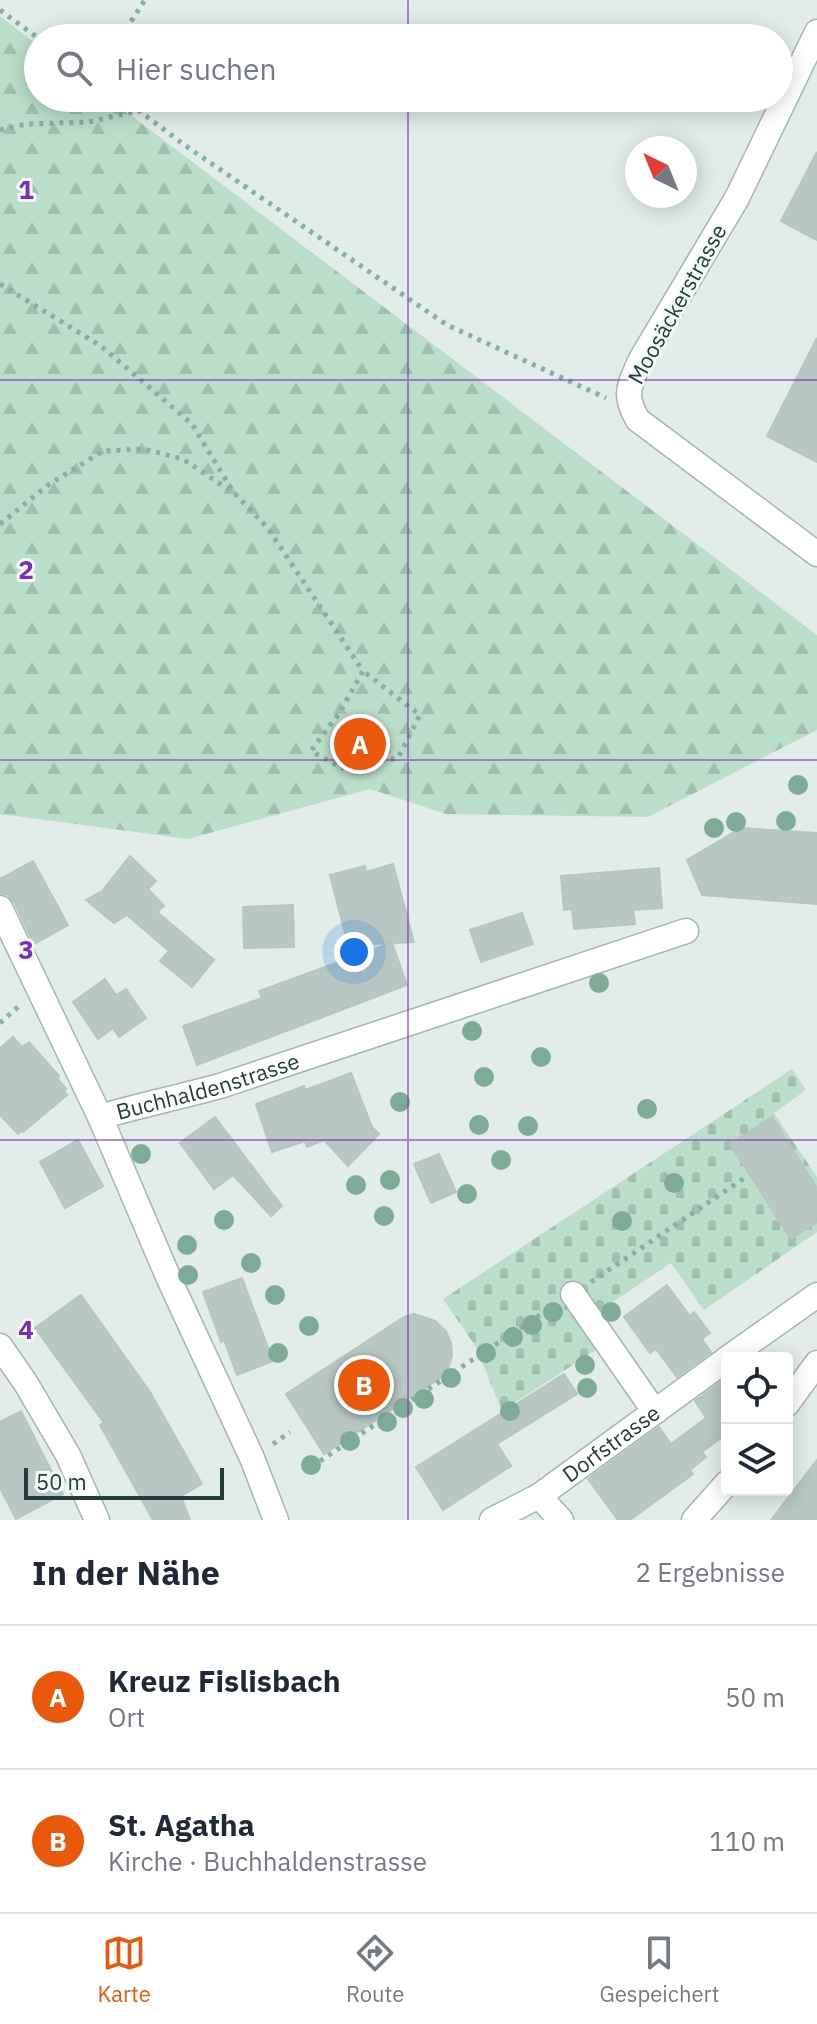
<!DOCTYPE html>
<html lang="de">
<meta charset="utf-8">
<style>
:root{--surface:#fff;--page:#f2f2f3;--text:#1f2937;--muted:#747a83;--line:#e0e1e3;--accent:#ea580c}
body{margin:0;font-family:"IBM Plex Sans",sans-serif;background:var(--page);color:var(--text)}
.controls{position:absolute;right:24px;bottom:24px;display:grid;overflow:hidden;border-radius:8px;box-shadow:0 4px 20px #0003}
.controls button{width:72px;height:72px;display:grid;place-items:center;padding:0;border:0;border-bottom:2px solid var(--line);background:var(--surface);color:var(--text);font:40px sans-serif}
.compass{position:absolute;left:625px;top:136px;width:72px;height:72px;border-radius:50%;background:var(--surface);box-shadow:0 4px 20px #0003;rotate:317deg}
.scale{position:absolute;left:24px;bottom:20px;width:200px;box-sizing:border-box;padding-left:8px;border:4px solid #223e3b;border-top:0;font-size:22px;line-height:28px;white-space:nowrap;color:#223e3b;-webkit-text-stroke:6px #f3f9f7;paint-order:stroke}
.you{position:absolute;left:354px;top:952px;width:28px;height:28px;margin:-20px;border:6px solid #fff;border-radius:50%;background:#1a73e8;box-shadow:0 0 0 12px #1a73e833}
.badge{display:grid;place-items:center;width:52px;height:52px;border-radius:50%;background:var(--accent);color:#fff;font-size:26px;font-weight:700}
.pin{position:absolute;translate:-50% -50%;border:4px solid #fff;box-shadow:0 2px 8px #0006}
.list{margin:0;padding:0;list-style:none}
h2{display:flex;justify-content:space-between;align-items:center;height:104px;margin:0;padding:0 32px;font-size:34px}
h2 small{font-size:26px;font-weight:400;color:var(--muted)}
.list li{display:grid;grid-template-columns:52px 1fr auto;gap:24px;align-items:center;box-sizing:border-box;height:144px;padding:0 32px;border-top:2px solid var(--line)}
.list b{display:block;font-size:30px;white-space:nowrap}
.list p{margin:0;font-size:26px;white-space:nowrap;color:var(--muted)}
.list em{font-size:26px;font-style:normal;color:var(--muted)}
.icon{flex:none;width:44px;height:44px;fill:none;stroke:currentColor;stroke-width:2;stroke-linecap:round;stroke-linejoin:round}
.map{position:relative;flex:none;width:817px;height:1520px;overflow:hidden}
.search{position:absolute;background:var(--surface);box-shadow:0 4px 20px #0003;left:24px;right:24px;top:24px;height:88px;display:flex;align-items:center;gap:20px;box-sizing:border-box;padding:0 28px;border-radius:44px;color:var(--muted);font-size:30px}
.sheet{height:392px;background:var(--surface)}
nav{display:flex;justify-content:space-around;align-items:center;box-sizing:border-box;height:112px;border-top:2px solid var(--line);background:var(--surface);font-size:22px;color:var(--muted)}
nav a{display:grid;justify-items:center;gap:4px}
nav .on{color:var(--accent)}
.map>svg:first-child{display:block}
.forest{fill:url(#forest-firs)}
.cemetery{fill:url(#cemetery-stones)}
.building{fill:#b8c7c3;stroke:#b5c6c2;stroke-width:2}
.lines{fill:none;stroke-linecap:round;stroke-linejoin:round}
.minor-casing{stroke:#a5b5b2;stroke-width:27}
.path{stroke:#83b0a9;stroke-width:5;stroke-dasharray:4 6;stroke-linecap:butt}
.minor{stroke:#fff;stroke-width:24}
.tree{fill:#7eab98}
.grid{fill:none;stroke:#7b2cbf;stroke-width:2;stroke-opacity:0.55}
.labels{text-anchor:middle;stroke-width:6;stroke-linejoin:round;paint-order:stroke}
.street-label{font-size:22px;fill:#223e3b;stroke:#f3f9f7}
.grid-label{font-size:26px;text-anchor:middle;font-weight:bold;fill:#7b2cbf;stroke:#f3f9f7;stroke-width:6;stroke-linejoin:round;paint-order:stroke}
</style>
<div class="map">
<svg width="817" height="1520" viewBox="0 0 817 1520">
<defs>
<pattern id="forest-firs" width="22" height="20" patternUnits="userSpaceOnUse" patternTransform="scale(2)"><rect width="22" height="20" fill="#bbdeca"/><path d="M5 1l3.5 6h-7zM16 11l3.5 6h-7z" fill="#a0c0ae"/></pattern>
<pattern id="cemetery-stones" width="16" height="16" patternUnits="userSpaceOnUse" patternTransform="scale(2)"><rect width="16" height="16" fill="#bbdeca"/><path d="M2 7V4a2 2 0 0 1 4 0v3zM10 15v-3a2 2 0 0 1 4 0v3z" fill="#a0c0ae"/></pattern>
</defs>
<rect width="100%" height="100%" fill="#e2edea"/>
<path class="forest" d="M0,16L38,45V98H108L817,635V730L648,817L446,814L370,789L188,839L0,814Z"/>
<path class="cemetery" d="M792,1069L806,1090L774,1113L817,1177V1232L704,1310L671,1263L580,1324L596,1350L502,1411L476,1347L443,1299Z"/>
<g class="building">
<path d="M817,152V240L781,221Z"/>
<path d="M817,338V462L767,436Z"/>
<path d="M741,828L817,833V904L702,895L687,860Z"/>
<path d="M130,856L156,881L148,889L164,906L157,912L214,960L192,987L160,961L169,951L127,915L114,923L86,900L102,891Z"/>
<path d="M33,861L68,925L34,944L14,902L8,895L0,893V879Z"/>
<path d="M393,864L414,942L392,943L407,985L197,1065L183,1026L262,998L259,991L391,943L348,945L330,875L365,866L366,872Z"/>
<path d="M659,868L662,908L633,910L635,924L574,929L572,909L564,910L561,876Z"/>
<path d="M293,905L294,947L244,948L243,907Z"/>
<path d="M522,913L533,944L481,962L470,930Z"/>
<path d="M105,979L116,995L126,989L146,1018L119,1037L113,1028L98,1039L73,1002Z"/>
<path d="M13,1037L22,1047L29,1042L59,1076L57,1078L66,1089L64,1091L67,1095L23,1132L22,1130L18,1134L0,1115V1048Z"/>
<path d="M351,1073L372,1127L379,1134L348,1166L324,1140L307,1147L305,1141L272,1152L256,1104L304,1086L305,1090Z"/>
<path d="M215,1117L282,1206L271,1216L233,1175L214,1189L180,1143Z"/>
<path d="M772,1117L817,1188V1222L791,1239L730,1144Z"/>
<path d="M78,1140L103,1186L65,1208L40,1162Z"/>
<path d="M439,1154L456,1192L431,1203L414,1164Z"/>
<path d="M242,1278L273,1361L237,1375L224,1340L221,1342L203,1292Z"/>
<path d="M667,1285L690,1316L694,1312L710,1333L702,1339L711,1352L677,1377L656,1349L650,1353L624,1317Z"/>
<path d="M81,1295L150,1392L202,1484L181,1496L190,1520H153L100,1425L104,1423L35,1328Z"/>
<path d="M414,1314L435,1321L446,1331L451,1343L452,1356L449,1366L443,1376L324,1454L286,1394L404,1317Z"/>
<path d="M564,1374L577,1394L497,1444L511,1466L443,1510L416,1467Z"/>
<path d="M727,1378V1446L721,1438L702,1452L706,1457L690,1470L693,1474L630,1520H618L588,1479L659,1427L671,1444L706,1418L695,1401Z"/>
<path d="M21,1411L63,1494L16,1519L0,1488V1422Z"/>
<path d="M817,1460V1520H771Z"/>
</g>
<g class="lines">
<defs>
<g id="minor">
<path d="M817,32L737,198L640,361C629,387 623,395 638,420L817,554"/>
<path d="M0,908L100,1117L169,1279L252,1458L276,1520"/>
<path id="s1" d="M100,1117C140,1105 180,1097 220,1086L686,931"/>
<path d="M573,1294L655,1412"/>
<path d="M0,1346L25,1382L68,1455L97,1520"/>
<path d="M728,1358L817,1295"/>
<path d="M787,1404L817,1363"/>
<path d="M539,1496L561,1520"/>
<path id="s2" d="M492,1520L539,1496L727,1359"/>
<path d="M694,1520L727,1483"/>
</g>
</defs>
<use href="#minor" class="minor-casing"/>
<g class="path">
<path d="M0,10L38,38"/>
<path d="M120,38L145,0"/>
<path d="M122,98L183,144L447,325L606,398"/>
<path d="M0,130L27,124L89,122L141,110"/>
<path d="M0,284L101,346L192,424L232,490"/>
<path d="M0,524L48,485L103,451L144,449L183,459L235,494L267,527L363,671L340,712L311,751L342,768L398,758L420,715L363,671"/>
<path d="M0,1023L20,1005"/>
<path d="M591,1282L746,1177"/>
<path d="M273,1444L290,1432"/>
<path d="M320,1461L552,1307"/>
</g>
<use href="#minor" class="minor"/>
</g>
<g class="tree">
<circle cx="798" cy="785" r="10"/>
<circle cx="786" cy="821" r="10"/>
<circle cx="736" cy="822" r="10"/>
<circle cx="714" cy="828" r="10"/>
<circle cx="599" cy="983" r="10"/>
<circle cx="472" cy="1031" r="10"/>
<circle cx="541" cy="1057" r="10"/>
<circle cx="484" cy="1077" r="10"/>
<circle cx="400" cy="1102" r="10"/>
<circle cx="647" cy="1109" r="10"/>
<circle cx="479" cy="1125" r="10"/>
<circle cx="528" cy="1126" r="10"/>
<circle cx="141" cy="1154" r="10"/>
<circle cx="501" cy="1160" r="10"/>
<circle cx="390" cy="1180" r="10"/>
<circle cx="674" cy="1183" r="10"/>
<circle cx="356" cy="1185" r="10"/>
<circle cx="467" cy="1194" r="10"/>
<circle cx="384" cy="1216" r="10"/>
<circle cx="224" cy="1220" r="10"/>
<circle cx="622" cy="1221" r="10"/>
<circle cx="187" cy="1245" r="10"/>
<circle cx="251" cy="1263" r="10"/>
<circle cx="188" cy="1275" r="10"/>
<circle cx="275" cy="1295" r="10"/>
<circle cx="553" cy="1312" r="10"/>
<circle cx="611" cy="1312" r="10"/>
<circle cx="532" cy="1325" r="10"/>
<circle cx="309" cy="1326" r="10"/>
<circle cx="513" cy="1337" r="10"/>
<circle cx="278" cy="1353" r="10"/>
<circle cx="486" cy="1353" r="10"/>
<circle cx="585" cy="1365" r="10"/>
<circle cx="451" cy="1378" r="10"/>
<circle cx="587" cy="1388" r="10"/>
<circle cx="424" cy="1399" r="10"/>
<circle cx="403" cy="1408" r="10"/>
<circle cx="510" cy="1411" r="10"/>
<circle cx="387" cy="1422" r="10"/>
<circle cx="350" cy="1441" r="10"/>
<circle cx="311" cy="1465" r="10"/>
</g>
<path class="grid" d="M408,0V38M408,98V1520M0,380H817M0,760H817M0,1140H817"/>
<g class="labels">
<g class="street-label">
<text transform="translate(677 304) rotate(-61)" y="8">Moosäckerstrasse</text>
<text dy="8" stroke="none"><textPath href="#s1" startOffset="112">Buchhaldenstrasse</textPath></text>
<text dy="8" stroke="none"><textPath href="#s2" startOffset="142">Dorfstrasse</textPath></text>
</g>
</g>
<g class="grid-label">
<text x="26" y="199">1</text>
<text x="26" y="579">2</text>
<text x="26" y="959">3</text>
<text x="26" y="1339">4</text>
</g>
</svg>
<div class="controls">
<button><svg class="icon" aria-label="locate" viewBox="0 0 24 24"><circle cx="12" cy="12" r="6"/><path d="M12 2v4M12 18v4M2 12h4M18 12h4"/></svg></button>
<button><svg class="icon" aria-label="layers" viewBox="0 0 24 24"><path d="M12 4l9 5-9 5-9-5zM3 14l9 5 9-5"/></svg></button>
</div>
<svg class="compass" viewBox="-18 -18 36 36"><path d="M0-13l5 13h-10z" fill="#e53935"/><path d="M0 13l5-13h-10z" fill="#747a83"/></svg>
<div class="scale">50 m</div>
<div class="you"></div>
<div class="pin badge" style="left:360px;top:744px">A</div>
<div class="pin badge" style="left:364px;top:1385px">B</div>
<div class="search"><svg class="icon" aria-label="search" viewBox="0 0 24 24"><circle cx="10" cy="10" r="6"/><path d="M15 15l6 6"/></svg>Hier suchen</div>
</div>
<section class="sheet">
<h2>In der Nähe<small>2 Ergebnisse</small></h2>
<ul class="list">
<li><span class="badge">A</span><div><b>Kreuz Fislisbach</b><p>Ort</p></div><em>50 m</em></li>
<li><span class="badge">B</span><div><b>St. Agatha</b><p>Kirche · Buchhaldenstrasse</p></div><em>110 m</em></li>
</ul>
</section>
<nav>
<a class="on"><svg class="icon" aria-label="map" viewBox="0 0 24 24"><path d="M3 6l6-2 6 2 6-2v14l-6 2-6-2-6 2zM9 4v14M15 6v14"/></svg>Karte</a>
<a><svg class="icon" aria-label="directions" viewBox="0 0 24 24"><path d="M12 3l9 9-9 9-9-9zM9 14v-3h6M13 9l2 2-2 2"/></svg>Route</a>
<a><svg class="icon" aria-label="saved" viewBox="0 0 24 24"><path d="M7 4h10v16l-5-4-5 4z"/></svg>Gespeichert</a>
</nav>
